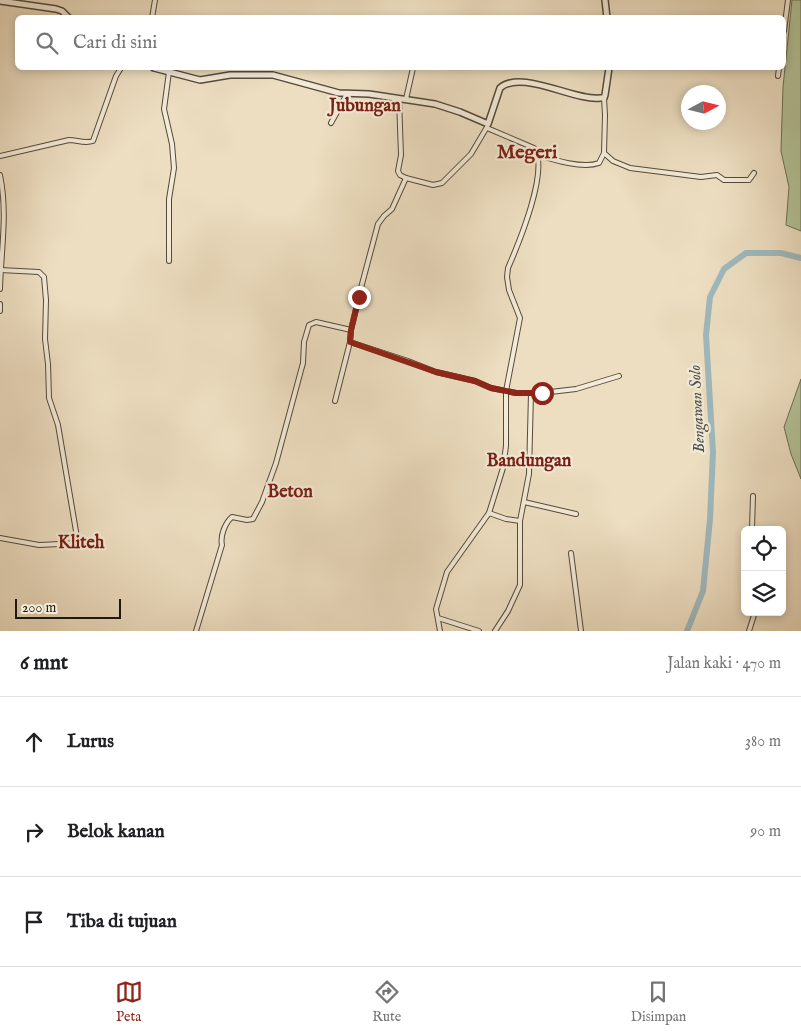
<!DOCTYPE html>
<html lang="id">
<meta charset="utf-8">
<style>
:root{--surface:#fff;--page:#f6f6f6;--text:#202124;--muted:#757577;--line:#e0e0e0;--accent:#8f2418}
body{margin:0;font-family:"IM FELL English",serif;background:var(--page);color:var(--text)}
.controls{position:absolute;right:15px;bottom:15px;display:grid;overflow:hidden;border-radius:8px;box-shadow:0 2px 8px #0003}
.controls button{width:45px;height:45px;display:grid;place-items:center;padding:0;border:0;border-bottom:1px solid var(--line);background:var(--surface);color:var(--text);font:25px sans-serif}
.compass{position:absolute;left:681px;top:85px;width:45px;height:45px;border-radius:50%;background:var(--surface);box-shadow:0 2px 8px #0003;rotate:83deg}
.scale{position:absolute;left:15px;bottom:12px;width:106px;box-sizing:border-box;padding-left:5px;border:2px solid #211910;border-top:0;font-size:14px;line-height:18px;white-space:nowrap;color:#211910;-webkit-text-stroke:4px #f3ead7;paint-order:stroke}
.stop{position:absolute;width:15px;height:15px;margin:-11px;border:4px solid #8f2418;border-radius:50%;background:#fff}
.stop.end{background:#8f2418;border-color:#fff;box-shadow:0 1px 5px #0008}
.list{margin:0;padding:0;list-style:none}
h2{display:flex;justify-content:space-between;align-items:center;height:65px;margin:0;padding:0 20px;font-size:21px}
h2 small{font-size:16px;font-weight:400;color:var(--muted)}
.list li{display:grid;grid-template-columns:32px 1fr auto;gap:15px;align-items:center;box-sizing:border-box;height:90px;padding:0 20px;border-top:1px solid var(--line)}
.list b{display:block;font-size:19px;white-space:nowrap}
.list em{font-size:16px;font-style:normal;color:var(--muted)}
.icon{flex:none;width:28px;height:28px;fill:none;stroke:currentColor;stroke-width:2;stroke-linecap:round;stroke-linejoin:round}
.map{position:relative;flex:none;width:801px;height:631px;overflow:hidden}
.search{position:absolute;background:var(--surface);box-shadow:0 2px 8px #0003;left:15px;right:15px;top:15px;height:55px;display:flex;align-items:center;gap:12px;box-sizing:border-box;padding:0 18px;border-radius:8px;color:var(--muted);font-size:19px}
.sheet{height:335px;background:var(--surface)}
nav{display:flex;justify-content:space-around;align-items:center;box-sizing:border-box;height:70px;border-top:1px solid var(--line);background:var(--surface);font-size:14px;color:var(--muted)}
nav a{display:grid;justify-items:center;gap:2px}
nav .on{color:var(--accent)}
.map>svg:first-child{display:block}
.green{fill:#b3c297;stroke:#6a6e54}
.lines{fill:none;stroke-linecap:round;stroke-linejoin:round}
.river{stroke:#9fb9be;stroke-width:6}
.minor-casing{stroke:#544a3c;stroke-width:6}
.tertiary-casing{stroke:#544a3c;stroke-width:8}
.minor{stroke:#f3ead7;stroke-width:4}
.tertiary{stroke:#f3ead7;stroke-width:5}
.route{stroke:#8f2418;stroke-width:6}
.labels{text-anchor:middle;stroke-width:4.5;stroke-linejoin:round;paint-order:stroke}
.water-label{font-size:16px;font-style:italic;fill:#4d514d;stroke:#f3ead7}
.quarter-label{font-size:18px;font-weight:bold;fill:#7a1f14;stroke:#f3ead7}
.district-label{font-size:20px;font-weight:bold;fill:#7a1f14;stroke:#f3ead7}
</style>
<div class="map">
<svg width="801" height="631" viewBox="0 0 801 631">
<rect width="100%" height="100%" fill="#eddec1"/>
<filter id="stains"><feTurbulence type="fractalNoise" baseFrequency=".004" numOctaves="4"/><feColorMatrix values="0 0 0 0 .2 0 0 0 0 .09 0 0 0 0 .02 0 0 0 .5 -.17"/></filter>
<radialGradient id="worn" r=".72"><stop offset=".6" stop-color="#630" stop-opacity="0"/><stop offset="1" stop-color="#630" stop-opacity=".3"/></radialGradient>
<g class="green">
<path d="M792,0H801V231L786,225L789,187L781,151L783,87Z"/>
<path d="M801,379V479L791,454L784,427Z"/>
</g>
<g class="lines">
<path class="river" d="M687,631L703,591L710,519L713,452L706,335L710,297L724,269L746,253H781L801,258"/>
<defs>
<g id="minor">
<path d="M152,18L155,0"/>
<path d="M784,31L788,0"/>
<path d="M169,72L164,109L172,144L174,168L169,199V261"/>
<path d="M778,76L779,68"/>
<path d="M604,98L605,115L604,153L613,161L630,168L701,177L717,175L724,180H749L754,173"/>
<path d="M399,99L401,155L398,171L400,175L406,178L433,185L442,183L471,154L487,127"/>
<path d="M406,99L413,68"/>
<path d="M331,123L347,94"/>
<path d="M538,155C554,160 583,169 599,163L604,153"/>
<path d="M0,156L69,140C77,140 85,144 93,141L116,76L121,68"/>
<path d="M0,175C8,213 1,250 0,289"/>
<path d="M406,178L392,209L384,216L378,224L362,284L351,330L350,342L408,361L436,372L475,381L491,388L516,393H542L576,389L619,376"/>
<path d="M0,270L39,272L44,277L46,300L45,339L48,364L49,398L58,425L78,543"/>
<path d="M0,304V311"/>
<path d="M335,401L350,342"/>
<path d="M524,502L576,514"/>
<path d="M489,513L506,519L520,521L529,474L531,393"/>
<path d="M752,530L753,496"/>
<path d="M0,538L39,545L102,542"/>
<path d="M571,553L581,631"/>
<path d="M438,618L479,631"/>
<path d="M196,631L222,545C220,536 225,523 232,517L247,520L253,519L262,502L276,463L303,363L304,342L309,325L316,322L351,330"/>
<path d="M440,631L436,609L447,572L489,513L503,468L506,446V391L520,318L509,290L507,277L508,268C518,245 550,169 534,148L487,128"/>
<path d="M495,631L508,611L520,585V521"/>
<path d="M749,631L755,612"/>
</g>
<g id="tertiary">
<path d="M605,0L607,18"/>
<path d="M0,1L56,9L62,11L69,18"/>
<path d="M154,68L200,80L230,75H273L339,93L369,94L435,104L460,112L488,124L500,88C521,69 574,101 600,98H604L605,95L609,68"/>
</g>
</defs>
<use href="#minor" class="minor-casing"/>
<use href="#tertiary" class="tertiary-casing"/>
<use href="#minor" class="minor"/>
<use href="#tertiary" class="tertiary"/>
</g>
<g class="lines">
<path class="route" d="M359,297L351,330L350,342L436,372L475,381L491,388L516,393H542"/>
</g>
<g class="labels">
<g class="water-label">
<text transform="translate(696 409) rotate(-93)" y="6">Bengawan Solo</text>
</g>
<g class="quarter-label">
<text x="365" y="111">Jubungan</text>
<text x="529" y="466">Bandungan</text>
<text x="290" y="497">Beton</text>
<text x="81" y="548">Kliteh</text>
</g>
<g class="district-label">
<text x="527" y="158">Megeri</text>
</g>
</g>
<rect width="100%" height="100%" filter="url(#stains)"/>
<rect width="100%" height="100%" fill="url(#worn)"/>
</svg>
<div class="controls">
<button><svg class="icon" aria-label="locate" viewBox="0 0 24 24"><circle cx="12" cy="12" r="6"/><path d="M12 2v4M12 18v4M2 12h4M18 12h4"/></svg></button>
<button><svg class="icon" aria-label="layers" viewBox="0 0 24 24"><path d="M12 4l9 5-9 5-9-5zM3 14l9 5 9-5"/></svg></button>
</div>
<svg class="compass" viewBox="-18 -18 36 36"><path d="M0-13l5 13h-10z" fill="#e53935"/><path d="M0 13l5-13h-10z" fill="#757577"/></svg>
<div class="scale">200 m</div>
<div class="stop" style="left:542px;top:393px"></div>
<div class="stop end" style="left:359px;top:297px"></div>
<div class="search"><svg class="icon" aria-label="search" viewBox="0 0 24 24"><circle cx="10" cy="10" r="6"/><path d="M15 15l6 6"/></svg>Cari di sini</div>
</div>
<section class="sheet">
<h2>6 mnt<small>Jalan kaki · 470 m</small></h2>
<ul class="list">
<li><svg class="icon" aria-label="ahead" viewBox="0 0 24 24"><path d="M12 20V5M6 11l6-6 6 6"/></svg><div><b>Lurus</b></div><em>380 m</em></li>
<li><svg class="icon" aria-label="right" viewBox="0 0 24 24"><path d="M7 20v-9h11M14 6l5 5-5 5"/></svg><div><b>Belok kanan</b></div><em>90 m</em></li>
<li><svg class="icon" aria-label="arrive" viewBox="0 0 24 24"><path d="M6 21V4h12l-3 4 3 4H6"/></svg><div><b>Tiba di tujuan</b></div></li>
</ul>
</section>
<nav>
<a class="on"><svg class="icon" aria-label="map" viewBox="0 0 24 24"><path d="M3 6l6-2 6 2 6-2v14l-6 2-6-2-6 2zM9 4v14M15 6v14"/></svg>Peta</a>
<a><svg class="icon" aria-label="directions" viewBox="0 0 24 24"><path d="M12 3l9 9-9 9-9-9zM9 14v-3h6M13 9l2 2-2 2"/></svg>Rute</a>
<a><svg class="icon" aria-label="saved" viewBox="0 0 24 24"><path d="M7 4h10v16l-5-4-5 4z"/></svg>Disimpan</a>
</nav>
